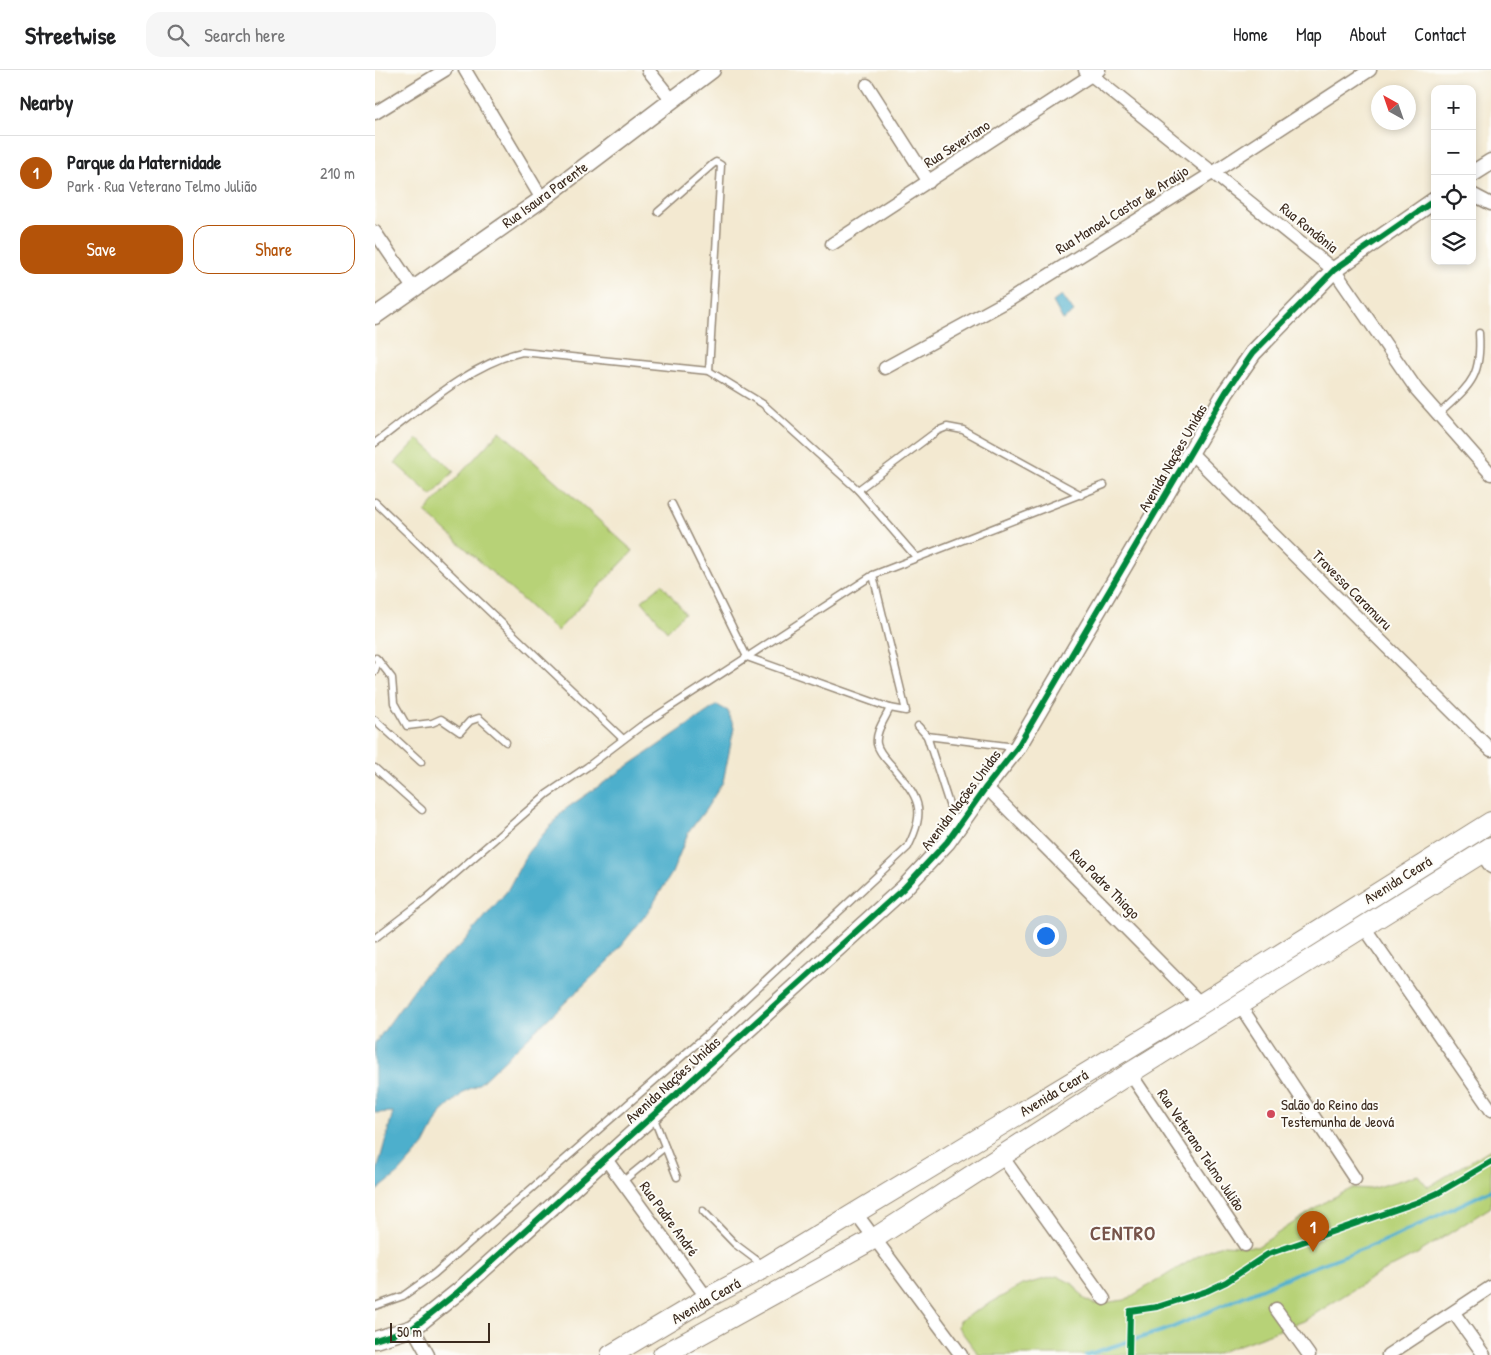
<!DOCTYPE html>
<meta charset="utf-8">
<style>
:root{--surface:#fff;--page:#f6f6f6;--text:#202124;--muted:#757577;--line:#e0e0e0;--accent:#b45309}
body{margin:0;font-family:"Patrick Hand",sans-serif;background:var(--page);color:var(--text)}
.controls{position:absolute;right:15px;top:15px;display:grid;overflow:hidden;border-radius:10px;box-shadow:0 2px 8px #0003}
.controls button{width:45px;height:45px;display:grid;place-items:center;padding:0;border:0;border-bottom:1px solid var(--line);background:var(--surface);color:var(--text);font:25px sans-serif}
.compass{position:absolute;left:996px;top:15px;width:45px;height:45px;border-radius:50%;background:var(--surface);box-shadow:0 2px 8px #0003;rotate:320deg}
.scale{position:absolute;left:15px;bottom:12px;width:100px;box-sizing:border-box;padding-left:5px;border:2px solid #3b2a1e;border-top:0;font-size:14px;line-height:18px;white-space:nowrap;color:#3b2a1e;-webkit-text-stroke:4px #fdfcf7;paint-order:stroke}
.you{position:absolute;left:670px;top:865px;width:18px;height:18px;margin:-12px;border:4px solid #fff;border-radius:50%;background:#1a73e8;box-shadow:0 0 0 8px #1a73e833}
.badge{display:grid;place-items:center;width:32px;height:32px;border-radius:50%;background:var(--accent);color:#fff;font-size:16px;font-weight:700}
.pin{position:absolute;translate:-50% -41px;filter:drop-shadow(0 1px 2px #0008)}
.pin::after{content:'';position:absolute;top:26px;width:18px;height:15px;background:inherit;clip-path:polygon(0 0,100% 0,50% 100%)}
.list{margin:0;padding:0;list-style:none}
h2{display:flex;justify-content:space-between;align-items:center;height:65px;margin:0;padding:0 20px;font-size:21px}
h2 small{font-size:16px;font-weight:400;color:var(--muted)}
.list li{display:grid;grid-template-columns:32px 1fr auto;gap:15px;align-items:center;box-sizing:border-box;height:75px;padding:0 20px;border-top:1px solid var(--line)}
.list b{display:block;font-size:19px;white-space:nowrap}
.list p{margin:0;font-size:16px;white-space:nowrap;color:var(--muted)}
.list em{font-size:16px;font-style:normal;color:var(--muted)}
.actions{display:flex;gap:10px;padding:15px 20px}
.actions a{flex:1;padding:11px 0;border:1px solid var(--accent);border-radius:15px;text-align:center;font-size:18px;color:var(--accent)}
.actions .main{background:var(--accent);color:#fff}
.icon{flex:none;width:28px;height:28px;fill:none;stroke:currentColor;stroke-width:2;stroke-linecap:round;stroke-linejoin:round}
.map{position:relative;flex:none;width:1116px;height:1285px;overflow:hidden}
header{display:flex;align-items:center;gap:30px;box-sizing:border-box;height:70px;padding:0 25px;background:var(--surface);border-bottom:1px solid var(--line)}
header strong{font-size:24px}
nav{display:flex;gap:28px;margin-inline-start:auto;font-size:18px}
.search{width:350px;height:45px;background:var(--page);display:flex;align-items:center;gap:12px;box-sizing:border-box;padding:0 18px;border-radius:15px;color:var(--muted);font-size:19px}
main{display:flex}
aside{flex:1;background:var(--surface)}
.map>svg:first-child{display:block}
.green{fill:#b7d277;stroke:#797e4a}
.water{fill:#4dafcc;stroke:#446c75}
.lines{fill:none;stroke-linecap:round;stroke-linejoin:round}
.stream{stroke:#4dafcc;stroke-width:4}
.service-casing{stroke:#978a78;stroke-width:9}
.minor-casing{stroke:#978a78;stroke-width:15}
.tertiary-casing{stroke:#978a78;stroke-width:19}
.primary-casing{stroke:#978a78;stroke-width:22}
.service{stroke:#fff;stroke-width:6}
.minor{stroke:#fff;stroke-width:12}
.tertiary{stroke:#fff;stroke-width:16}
.primary{stroke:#fff;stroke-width:20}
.cycleway-casing{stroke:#fdfcf7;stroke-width:9}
.cycleway{stroke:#00873e;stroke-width:6}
.poi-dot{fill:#d1495b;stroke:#fdfcf7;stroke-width:2}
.labels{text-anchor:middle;stroke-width:4;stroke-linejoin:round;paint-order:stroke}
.street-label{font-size:15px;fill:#3b2a1e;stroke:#fdfcf7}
.poi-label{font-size:15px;fill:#3b2a1e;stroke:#fdfcf7;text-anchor:start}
.district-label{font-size:20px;font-weight:bold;letter-spacing:1px;fill:#77544a;stroke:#fdfcf7}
</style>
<header>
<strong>Streetwise</strong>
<div class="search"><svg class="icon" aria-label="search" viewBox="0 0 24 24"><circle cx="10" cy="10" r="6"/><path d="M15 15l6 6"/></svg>Search here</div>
<nav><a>Home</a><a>Map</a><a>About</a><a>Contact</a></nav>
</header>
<main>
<aside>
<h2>Nearby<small></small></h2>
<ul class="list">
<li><span class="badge">1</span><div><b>Parque da Maternidade</b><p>Park · Rua Veterano Telmo Julião</p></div><em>210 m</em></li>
</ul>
<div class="actions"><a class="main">Save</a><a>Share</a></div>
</aside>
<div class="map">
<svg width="1116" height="1285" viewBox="0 0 1116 1285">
<rect width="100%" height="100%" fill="#fdfcf7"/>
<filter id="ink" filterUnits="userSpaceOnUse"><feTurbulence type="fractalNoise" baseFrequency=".02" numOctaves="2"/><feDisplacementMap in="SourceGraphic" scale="10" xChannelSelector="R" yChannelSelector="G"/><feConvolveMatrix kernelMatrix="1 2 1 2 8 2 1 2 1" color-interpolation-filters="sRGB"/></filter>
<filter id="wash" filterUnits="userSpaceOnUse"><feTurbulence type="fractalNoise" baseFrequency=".0096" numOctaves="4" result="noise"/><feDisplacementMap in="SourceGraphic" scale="20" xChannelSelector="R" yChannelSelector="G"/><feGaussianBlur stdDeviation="1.12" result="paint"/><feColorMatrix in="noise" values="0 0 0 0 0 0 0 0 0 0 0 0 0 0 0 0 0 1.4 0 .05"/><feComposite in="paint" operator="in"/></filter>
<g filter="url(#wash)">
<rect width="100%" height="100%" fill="#f3e9d1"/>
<g class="green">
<path d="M125,361L258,481L182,561L50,442Z"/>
<path d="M43,369L79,401L57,426L20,393Z"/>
<path d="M287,514L310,543L292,561L267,531Z"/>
<path d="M1116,1079V1137L1042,1184L1001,1205L929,1251L837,1285H604L583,1257L584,1251L647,1215L682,1206L698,1214L709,1229L719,1234L750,1230L833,1180L847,1175L882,1177L953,1130L978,1118L995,1119L1043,1105L1053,1117Z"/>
</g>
<g class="water">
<path d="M687,225L699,242L688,250L678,232Z"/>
<path d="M342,635L353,641L359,658L348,712L331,739L313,763L297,803L273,842L233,892L103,1015L90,1021L65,1044L49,1075L24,1103L0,1122L2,1101L18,1042L0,1043V973L51,903L86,875L132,821L153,782L189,740Z"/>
</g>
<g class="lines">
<path class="stream" d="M711,1285L796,1258L920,1204L1014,1169L1116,1120"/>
</g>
</g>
<g filter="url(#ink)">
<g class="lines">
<defs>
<g id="service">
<path d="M283,142L338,94L341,92L346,95L334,301"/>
<path d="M1064,344C1095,315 1107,308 1104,263"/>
<path d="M0,373C43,341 94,294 147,282L334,301L388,334L483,420L541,487"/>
<path d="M483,420L562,361L572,357L588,360L706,425"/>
<path d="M0,432L248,669"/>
<path d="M297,434L372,587L515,638L531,641L498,505"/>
<path d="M3,590L17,608L19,633L32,656L57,653L66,649L85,662L95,651L104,648L131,672"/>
<path d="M0,601L3,590L1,588"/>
<path d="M0,650L46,692"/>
<path d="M543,656L552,666L581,756"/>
<path d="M552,666L640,677"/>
<path d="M0,698L47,740"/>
<path d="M0,868L51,829L172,724L212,697L266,656L498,505L729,415"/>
<path d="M278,1046L302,1107"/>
<path d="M247,1112L290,1077"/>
<path d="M328,1141L360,1174L388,1195"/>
<path d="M0,1236L28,1226L59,1204L335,962L533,777C552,738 544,728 517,696C512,690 504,683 502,674C500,662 510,649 515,638"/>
</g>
<g id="minor">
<path d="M90,0L167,129"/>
<path d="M273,0L297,30"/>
<path d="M710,0L959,200L1042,320L1116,404"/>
<path d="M492,15L554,112"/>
<path d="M0,43L70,0"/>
<path d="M1097,124L1116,134"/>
<path d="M0,162L38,218"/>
<path d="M457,174L724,0"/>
<path d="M510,298L636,229L839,102L995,0"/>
<path d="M816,383L1116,680"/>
<path d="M611,717L826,934"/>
<path d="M1106,783L1116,797"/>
<path d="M989,857L1116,1040"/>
<path d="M864,934L980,1109"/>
<path d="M755,1003L870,1175"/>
<path d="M626,1085L729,1229"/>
<path d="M230,1088L332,1228"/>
<path d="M480,1142L586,1285"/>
<path d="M901,1239L934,1285"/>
<path d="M1079,1243L1109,1285"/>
<path d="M38,1258L53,1285"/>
<path d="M1013,1285L1116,1217"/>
</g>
<g id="tertiary">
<path d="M1097,104L1116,92"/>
<path d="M0,246L167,129L337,0"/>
<path d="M0,1270L38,1258L84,1221L529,818L572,772L611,717L642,678L851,322L878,283L959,200L1060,130"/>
</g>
<g id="primary">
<path d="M236,1285L332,1228L391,1197L826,934L1116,752"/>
<path d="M288,1285L500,1168L755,1003L1116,777"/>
</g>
</defs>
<use href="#service" class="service-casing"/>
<use href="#minor" class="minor-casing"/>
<use href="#tertiary" class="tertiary-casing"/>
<use href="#primary" class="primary-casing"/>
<use href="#service" class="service"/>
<use href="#minor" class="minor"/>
<use href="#tertiary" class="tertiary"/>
<use href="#primary" class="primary"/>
<defs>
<g id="cycleway">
<path d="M0,1270L38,1258L84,1221L529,818L572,772L611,717L642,678L851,322L878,283L959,200L1060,130"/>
<path d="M754,1285L755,1241L782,1237L832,1221L851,1212L893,1184L1043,1132L1063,1123L1116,1092"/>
</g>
</defs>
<use href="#cycleway" class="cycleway-casing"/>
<use href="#cycleway" class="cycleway"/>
</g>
</g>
<circle class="poi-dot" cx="896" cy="1044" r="5"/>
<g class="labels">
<g class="street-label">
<text transform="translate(582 74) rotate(-33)" y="5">Rua Severiano</text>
<text transform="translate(170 125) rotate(-36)" y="5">Rua Isaura Parente</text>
<text transform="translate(747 140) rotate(-32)" y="5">Rua Manoel Castor de Araújo</text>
<text transform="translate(934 158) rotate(39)" y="5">Rua Rondônia</text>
<text transform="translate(798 388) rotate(-60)" y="5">Avenida Nações Unidas</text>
<text transform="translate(977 520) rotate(45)" y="5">Travessa Caramuru</text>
<text transform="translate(586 730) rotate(-53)" y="5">Avenida Nações Unidas</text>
<text transform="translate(1023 810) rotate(-32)" y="5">Avenida Ceará</text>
<text transform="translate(730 814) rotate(45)" y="5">Rua Padre Thiago</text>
<text transform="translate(298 1010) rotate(-42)" y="5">Avenida Nações Unidas</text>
<text transform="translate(679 1023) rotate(-31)" y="5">Avenida Ceará</text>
<text transform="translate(826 1080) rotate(56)" y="5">Rua Veterano Telmo Julião</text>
<text transform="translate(294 1149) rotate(54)" y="5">Rua Padre André</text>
<text transform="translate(331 1231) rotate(-30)" y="5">Avenida Ceará</text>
</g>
<g class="poi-label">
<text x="906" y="1040">Salão do Reino das<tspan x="906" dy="17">Testemunha de Jeová</tspan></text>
</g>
<g class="district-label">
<text x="748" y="1170">CENTRO</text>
</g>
</g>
</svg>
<div class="controls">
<button>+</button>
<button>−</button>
<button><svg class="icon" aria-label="locate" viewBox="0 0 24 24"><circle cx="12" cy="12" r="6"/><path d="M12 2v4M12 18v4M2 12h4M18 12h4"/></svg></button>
<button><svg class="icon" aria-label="layers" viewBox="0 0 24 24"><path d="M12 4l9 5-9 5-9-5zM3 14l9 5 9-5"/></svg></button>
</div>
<svg class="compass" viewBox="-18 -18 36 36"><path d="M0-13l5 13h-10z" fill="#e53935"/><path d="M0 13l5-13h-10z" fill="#757577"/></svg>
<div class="scale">50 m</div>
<div class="you"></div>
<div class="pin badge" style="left:938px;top:1182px">1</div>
</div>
</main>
